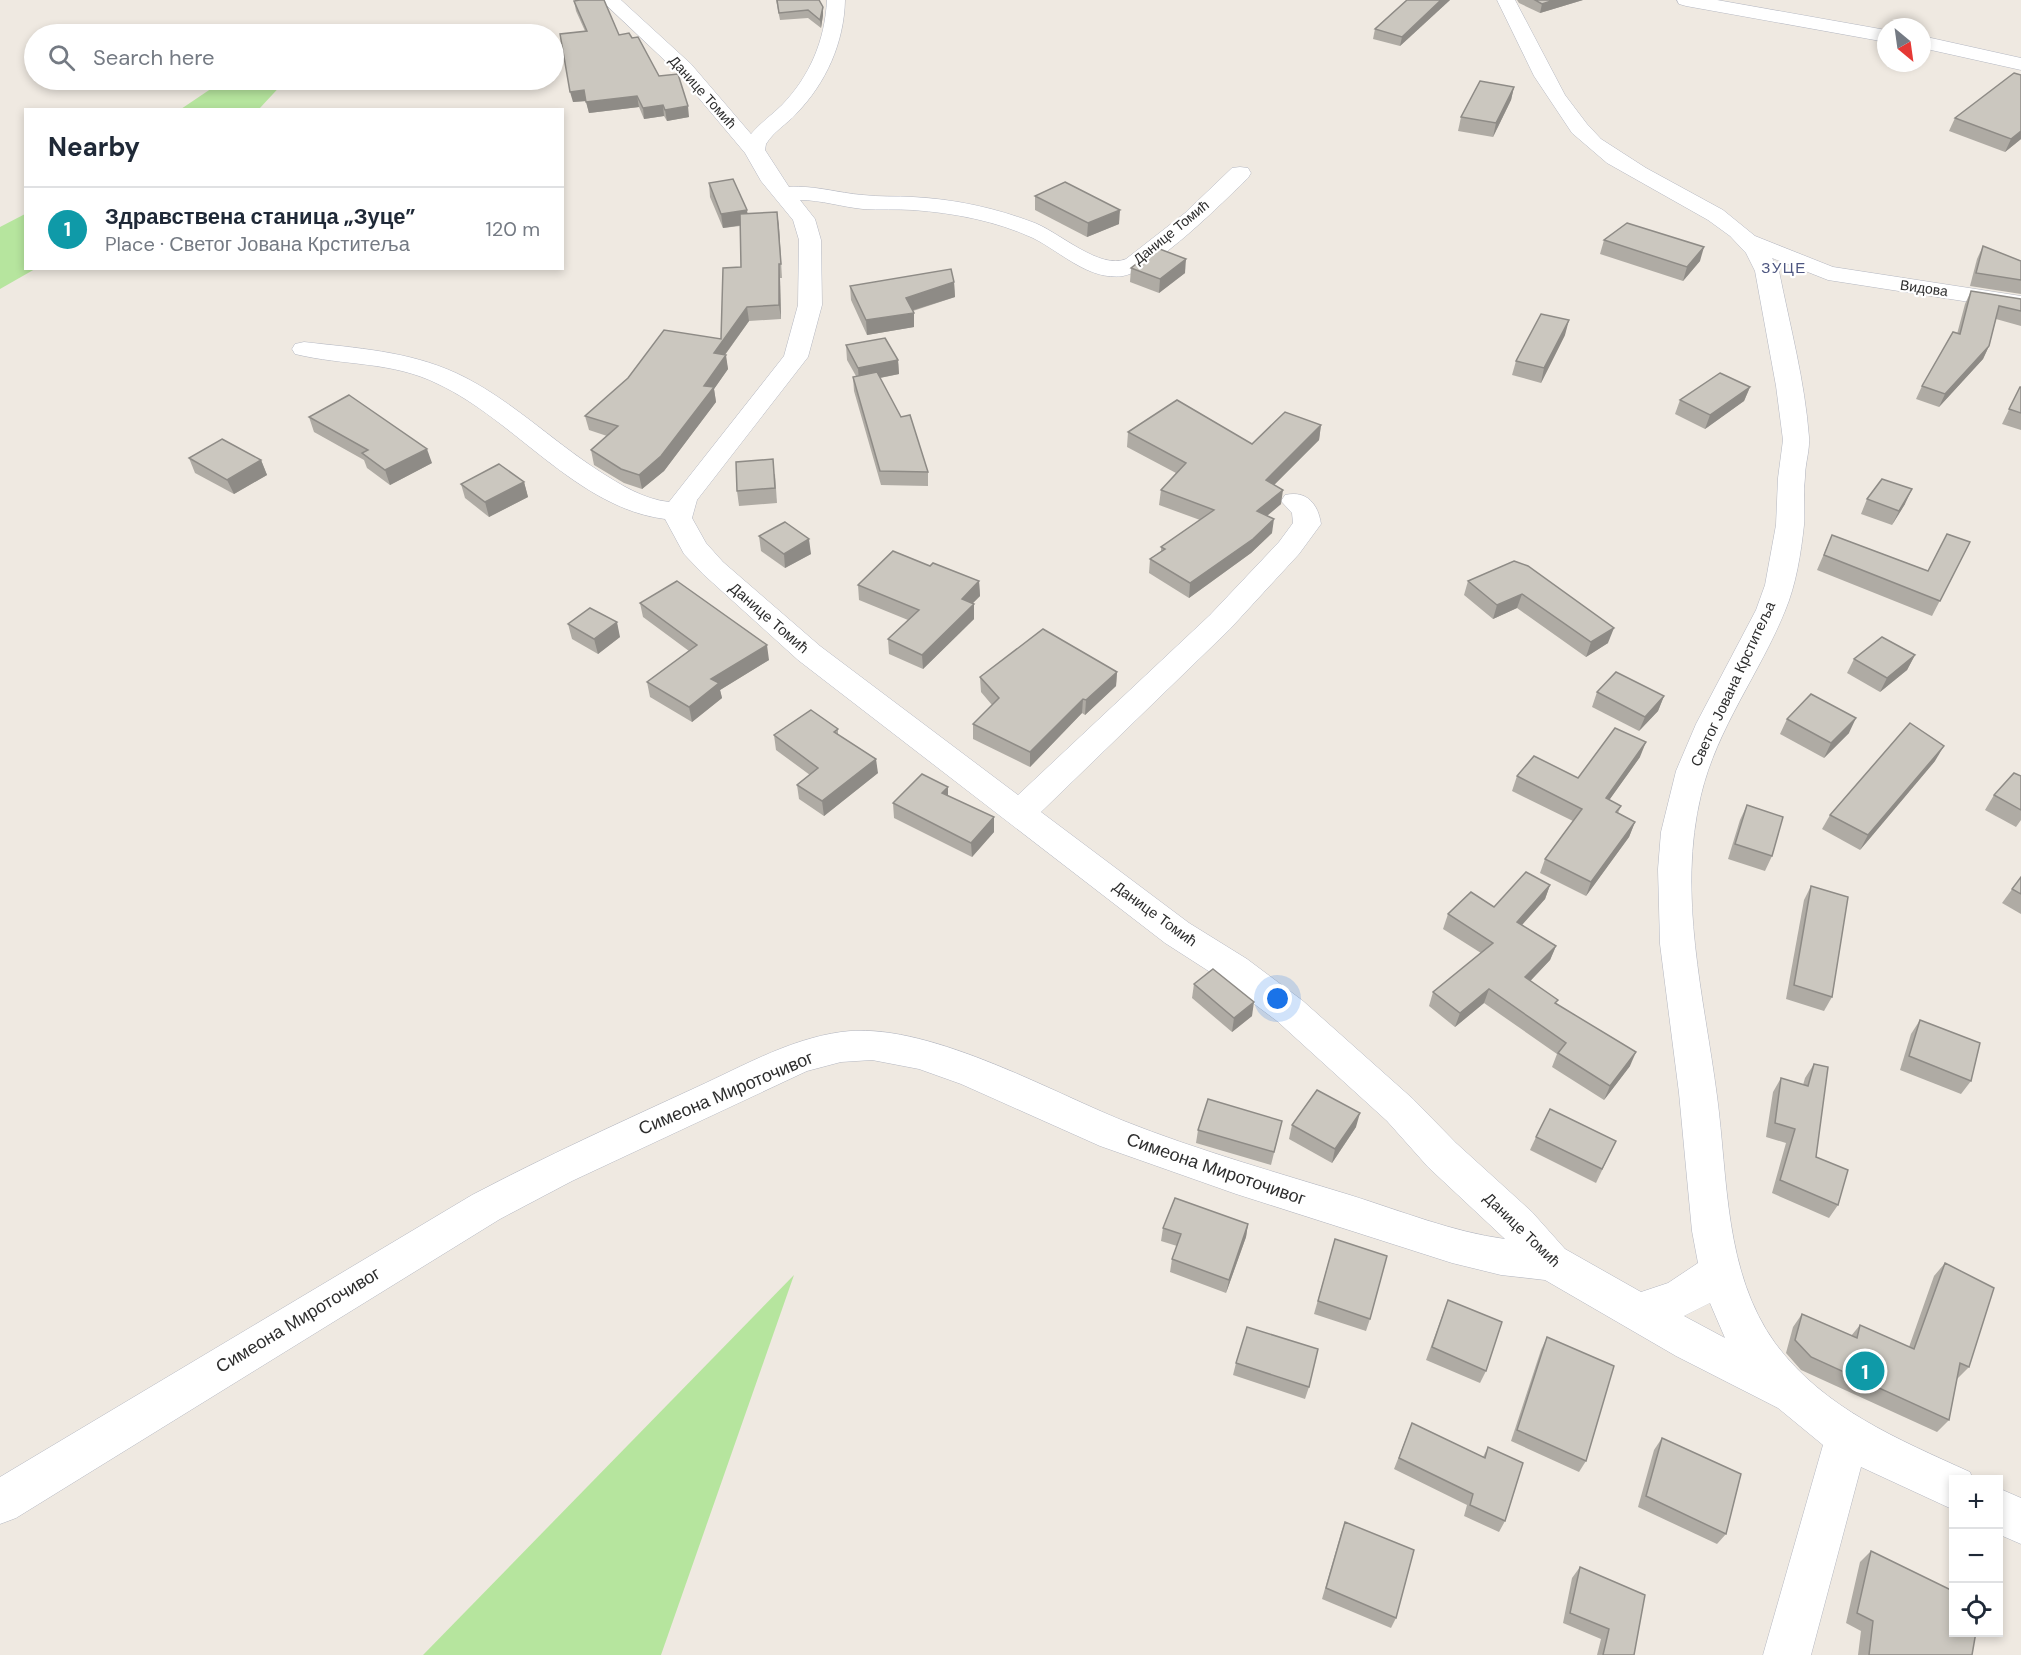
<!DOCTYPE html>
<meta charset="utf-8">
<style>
:root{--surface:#fff;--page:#f6f6f7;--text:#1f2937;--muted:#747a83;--line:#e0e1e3;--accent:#b45309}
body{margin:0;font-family:"DM Sans",sans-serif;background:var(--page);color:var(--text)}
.controls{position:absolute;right:18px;bottom:18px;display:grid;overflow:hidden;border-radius:0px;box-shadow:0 3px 9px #0003}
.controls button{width:54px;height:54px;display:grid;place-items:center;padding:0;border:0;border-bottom:2px solid var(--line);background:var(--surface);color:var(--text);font:30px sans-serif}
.compass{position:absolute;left:1877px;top:18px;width:54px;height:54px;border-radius:50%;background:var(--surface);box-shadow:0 3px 9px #0003;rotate:151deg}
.you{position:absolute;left:1278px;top:999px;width:21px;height:21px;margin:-15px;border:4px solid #fff;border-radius:50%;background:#1a73e8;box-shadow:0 0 0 9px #1a73e833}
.badge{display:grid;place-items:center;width:39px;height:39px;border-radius:50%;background:var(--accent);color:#fff;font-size:20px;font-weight:700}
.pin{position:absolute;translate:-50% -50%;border:3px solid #fff;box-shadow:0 2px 6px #0006}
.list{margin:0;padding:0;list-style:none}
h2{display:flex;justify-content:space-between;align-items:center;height:78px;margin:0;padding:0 24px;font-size:26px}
h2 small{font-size:20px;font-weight:400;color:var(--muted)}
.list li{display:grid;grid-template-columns:39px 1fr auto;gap:18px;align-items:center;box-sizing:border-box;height:84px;padding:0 24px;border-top:2px solid var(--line)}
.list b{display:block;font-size:22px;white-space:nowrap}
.list p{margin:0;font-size:20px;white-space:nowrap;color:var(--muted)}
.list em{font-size:20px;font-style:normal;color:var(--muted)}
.icon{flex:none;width:33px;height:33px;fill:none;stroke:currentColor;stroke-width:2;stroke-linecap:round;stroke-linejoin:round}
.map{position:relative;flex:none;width:2021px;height:1655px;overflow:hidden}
.search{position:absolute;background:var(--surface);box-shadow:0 3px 9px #0003;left:24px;top:24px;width:540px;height:66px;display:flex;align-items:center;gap:15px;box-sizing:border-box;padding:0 21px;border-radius:33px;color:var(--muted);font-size:22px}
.panel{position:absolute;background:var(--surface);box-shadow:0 3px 9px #0003;left:24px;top:108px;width:540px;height:162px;border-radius:0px}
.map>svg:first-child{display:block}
.green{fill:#b6e59e}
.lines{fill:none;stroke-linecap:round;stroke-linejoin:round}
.minor-casing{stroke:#b4b7c1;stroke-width:1}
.minor{fill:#fff;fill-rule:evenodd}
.wall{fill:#afaba4}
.shaded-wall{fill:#8e8b86}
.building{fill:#cbc7bf;stroke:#8e8b86;stroke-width:1.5}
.labels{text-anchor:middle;stroke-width:4.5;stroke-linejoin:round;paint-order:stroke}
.far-street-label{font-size:14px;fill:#2e2e2e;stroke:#fff}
.far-quarter-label{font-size:15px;letter-spacing:1.5px;fill:#4d5680;stroke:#fff}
.street-label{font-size:15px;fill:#2e2e2e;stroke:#fff}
.near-street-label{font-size:18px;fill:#2e2e2e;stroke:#fff}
</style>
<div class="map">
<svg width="2021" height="1655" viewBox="0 0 2021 1655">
<rect width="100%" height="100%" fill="#efe9e1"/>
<g class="green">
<path d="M224,80H286L259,109H181Z"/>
<path d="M25,214L26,268L35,269L0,289V227Z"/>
<path d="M794,1275L661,1655H423Z"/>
</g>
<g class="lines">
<defs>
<g id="minor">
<path d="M601,0H621L691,64L751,134C760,123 772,115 782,105C810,76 825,40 827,0H845C844,43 826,83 796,114C787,124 774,131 766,144L765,150L789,187C814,185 838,193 863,195C879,197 896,196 913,197C954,199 996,208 1035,223C1060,233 1100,270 1126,259L1185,213L1232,168L1240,167L1248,168L1251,173L1248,178C1223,202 1156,270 1123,276C1089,281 1061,252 1033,238C996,221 954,213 913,210C897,209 880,210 863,209C842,207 821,200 800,200L815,219L821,240L822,305L808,357L697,500L692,518L706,543L723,562L820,646L1018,795L1210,615L1279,542L1293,523L1292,513L1281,501L1285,495C1307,490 1318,504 1321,524L1299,554L1230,629L1041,812L1189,923L1247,959L1303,1001L1413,1099L1456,1143L1532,1212L1565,1249L1641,1292L1668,1283L1698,1263L1692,1231L1679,1093L1660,944L1658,869L1661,832L1676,771L1696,724L1756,610L1765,585L1776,525L1778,478L1783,440L1776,386L1755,271L1746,253L1730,236L1708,220L1607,163L1572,133L1534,76L1497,0H1515L1565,95L1587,124L1601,139L1646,168L1723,210L1755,236L1833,267L2021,296V310L1828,280L1772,258L1779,271C1790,326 1805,382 1809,437C1810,450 1805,464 1805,477C1803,493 1805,509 1804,525C1801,553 1796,585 1785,611C1760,673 1717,728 1701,795C1677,895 1704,996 1717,1096C1728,1179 1724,1272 1775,1343C1824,1409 1898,1439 1970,1472L1973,1480H1954V1510L1861,1467L1811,1655H1763L1823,1445L1778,1408L1676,1356L1545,1280L1501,1275L1452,1263L1236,1194L1100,1146L961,1084L919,1069L872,1060L841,1062L807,1071L572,1181L500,1219L16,1518L0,1524V1477L472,1195C546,1156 621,1122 697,1087C743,1066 790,1039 841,1032C924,1020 1047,1090 1124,1121C1197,1150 1275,1172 1350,1195C1401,1211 1453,1232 1505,1239L1428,1167L1387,1121L1277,1021L1221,979L1165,943L798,660L703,574L684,554L665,519C577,508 515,420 438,384C392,361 344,366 295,354L292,349L295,344L304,342C356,348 408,351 456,373C508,397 551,440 599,471C621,485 643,499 669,502L784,356L798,305L799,240L793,220L761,181L745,153L677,72ZM1710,1303L1725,1338L1684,1316Z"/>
<path d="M1677,0H1717L1886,30V42L1686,6L1679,4Z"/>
<path d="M1922,36L2021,58V70L1922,48Z"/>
<path d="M1998,1488L2021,1498V1544L1998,1534Z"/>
</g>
</defs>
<use href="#minor" class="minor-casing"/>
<use href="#minor" class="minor"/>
</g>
<g class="wall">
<path d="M776,0H819L823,15L821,28L808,18L780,20Z"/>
<path d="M1407,0H1450L1400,46L1373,39L1375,29Z"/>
<path d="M1517,0H1583L1540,13L1519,3Z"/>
<path d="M574,1L619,35L632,38L689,117L667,121L664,116L644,119L639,107L589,113L586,101L573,102L585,31L576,11Z"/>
<path d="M1514,87L1511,100L1493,137L1458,131L1461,117Z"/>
<path d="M1955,118L2021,139L2005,152L1949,131Z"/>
<path d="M709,183L747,210V214L777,212L782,278H780L781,319L749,321L725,355L728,369L714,389L716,402L664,471L642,489L624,483L594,465L591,450L607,436L589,430L585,416L721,339L741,267L740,226L723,228L710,197Z"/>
<path d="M1035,196L1119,224L1087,237L1035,210Z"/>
<path d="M1604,240L1700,261L1683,281L1600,254Z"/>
<path d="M1983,246L2021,261V294L1970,286L1977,259Z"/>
<path d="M1131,268L1185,273L1159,293L1130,282Z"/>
<path d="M954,282L955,297L913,311L914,313V327L867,335L851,300L850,286Z"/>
<path d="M1971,291L2021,299V326L1996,319L1989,346L1983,359L1939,407L1916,399L1922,386L1957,334L1965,304Z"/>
<path d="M1565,335L1541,383L1512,375L1516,361Z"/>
<path d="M846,345L898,360L899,374L880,378L928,472V486L881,485L854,391L853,377L856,376L847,360Z"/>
<path d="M1750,387L1744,401L1705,429L1675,414L1680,400Z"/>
<path d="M2020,387H2021V430L2002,424Z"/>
<path d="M309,417L432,463L390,485L367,468L364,460L314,432Z"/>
<path d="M1321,425L1319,440L1274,485L1281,504L1267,516L1272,533L1251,553L1189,598L1149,573L1150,559L1161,551V547L1200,520L1159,505L1161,490L1176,473L1127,447L1128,432L1252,444Z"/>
<path d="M189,458L261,460L267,475L234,494L195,473Z"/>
<path d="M775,474L777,503L739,506L737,491Z"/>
<path d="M524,482L528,497L489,517L465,498L461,484Z"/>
<path d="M1867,499L1905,504L1892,525L1861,514Z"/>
<path d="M1832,535L1928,571L1970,542L1932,616L1817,570Z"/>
<path d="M759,536L811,554L785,568L761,551Z"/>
<path d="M1514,561L1608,643L1586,657L1517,608L1493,619L1464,595L1468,581Z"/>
<path d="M930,566L979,581L980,596L972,604H974V619L923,669L889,654L888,639L908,620L859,600L858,585Z"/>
<path d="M640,603L769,660L720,690L722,698L692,722L650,697L647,682L689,651L643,617Z"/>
<path d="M568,624L620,637L598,654L572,639Z"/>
<path d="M1915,655L1907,670L1880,692L1847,673L1854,659Z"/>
<path d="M1117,672L1116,686L1085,715L1082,713L1030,767L973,739V724L992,705L981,692L980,677Z"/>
<path d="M1597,692L1664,696L1658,711L1639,731L1592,707Z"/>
<path d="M1787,719L1849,733L1824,758L1780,734Z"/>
<path d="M838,729V735L878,773L824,816L799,799L797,785L810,775L776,750L774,735Z"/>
<path d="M1640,757L1609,800L1621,806L1618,813L1635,822L1629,837L1586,896L1540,873L1545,859L1573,821L1512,791L1517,776L1578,778Z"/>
<path d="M1935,761L1860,850L1822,829L1830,815Z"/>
<path d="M2021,776V820L2016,827L1985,810L1994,795Z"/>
<path d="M948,787V796L994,832L972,857L894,818L893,803Z"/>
<path d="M1747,805L1772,856L1765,871L1728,859L1740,820Z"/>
<path d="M2021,877V914L2002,903Z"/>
<path d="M1550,885L1545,899L1522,925L1556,946L1550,960L1530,981L1630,1066L1604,1100L1552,1067L1557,1054L1484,1003L1455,1027L1429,1006L1433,992L1481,953L1443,929L1448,914L1494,907Z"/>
<path d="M1811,886L1832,997L1824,1011L1786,999L1804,900Z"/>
<path d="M1194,984L1252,1016L1232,1032L1192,998Z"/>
<path d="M1920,1020L1971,1081L1961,1094L1900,1070L1911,1034Z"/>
<path d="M1814,1064L1816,1157L1838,1205L1829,1218L1772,1193L1786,1143L1766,1137L1773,1092L1781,1078L1803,1085L1805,1078Z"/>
<path d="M1282,1121L1271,1165L1196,1143L1198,1130Z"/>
<path d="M1292,1125L1356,1127L1332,1163L1289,1139Z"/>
<path d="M1536,1137L1616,1141L1596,1183L1530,1150Z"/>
<path d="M1248,1224L1246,1237L1226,1293L1170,1272L1172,1259L1177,1246L1161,1241L1163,1228Z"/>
<path d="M1335,1239L1370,1319L1366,1331L1314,1314Z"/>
<path d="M1945,1263L1969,1367L1957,1379L1949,1420L1937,1432L1801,1370L1786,1353L1793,1327L1802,1314L1851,1336L1860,1325L1909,1347L1934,1276Z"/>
<path d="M1448,1300L1486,1371L1480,1383L1426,1360Z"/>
<path d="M1547,1337L1586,1461L1579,1472L1511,1441L1541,1350Z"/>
<path d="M1236,1363L1309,1387L1305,1399L1233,1375Z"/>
<path d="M1412,1423L1483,1457L1488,1447L1505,1521L1499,1532L1464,1516L1467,1505L1394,1469Z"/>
<path d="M1662,1438L1726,1534L1717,1544L1638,1507L1654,1450Z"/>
<path d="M1345,1522L1396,1618L1391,1628L1322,1599L1341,1533Z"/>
<path d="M1871,1551L1972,1655H1858L1861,1631L1846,1623L1860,1562Z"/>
<path d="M1580,1567L1634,1655H1597L1601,1639L1563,1623L1572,1578Z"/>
</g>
<g class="shaded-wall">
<path d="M1441,0H1450L1400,46L1402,37Z"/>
<path d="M1554,0H1583L1540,13L1542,4Z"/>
<path d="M823,7V15L821,28L820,20Z"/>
<path d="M1514,87L1511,100L1493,137L1496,123Z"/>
<path d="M584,90L586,101L573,102L570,92Z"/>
<path d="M637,96L639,107L589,113L586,102Z"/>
<path d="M663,105L664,116L644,119L643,108Z"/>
<path d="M688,106L689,117L667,121L665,110Z"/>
<path d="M2021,131V139L2005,152L2011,139Z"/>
<path d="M747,210L749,224L723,228L721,214Z"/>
<path d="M1120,210L1119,224L1087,237L1088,223Z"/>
<path d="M777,212L779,226L782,278L781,264Z"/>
<path d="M1704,247L1700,261L1683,281L1687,267Z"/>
<path d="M1186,259L1185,273L1159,293L1160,279Z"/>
<path d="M779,264L780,278L781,319L779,305Z"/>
<path d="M954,282L955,297L907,312L906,298Z"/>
<path d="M747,307L749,321L716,367L714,353Z"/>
<path d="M914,313V327L867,335L866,320Z"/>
<path d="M1569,320L1565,335L1541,383L1544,368Z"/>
<path d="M1989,346L1983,359L1939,407L1945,394Z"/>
<path d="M726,355L728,369L714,389L716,402L664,471L642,489L639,475Z"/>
<path d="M898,360L899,374L859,382L858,368Z"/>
<path d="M1750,387L1744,401L1705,429L1710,415Z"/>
<path d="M1321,425L1319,440L1264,495L1266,480Z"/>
<path d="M427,449L432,463L390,485L385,470Z"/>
<path d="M261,460L267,475L234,494L227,480Z"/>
<path d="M524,482L528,497L489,517L485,502Z"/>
<path d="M1912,489L1905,504L1892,525L1899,511Z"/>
<path d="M1283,490L1281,504L1255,526L1257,511Z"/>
<path d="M1274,519L1272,533L1251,553L1189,598L1190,583Z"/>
<path d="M809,539L811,554L785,568L784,554Z"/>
<path d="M979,581L980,596L962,614V599Z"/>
<path d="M1522,594L1517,608L1493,619L1497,605Z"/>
<path d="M974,604V619L923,669L922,655Z"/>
<path d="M617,622L620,637L598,654L594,639Z"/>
<path d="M1614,628L1608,643L1586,657L1591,642Z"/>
<path d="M767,645L769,660L720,690L722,698L692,722L689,707L711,679Z"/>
<path d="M1915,655L1907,670L1880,692L1887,678Z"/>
<path d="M1117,672L1116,686L1085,715L1086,700Z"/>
<path d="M1664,696L1658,711L1639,731L1645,717Z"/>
<path d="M1083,699L1082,713L1030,767V752Z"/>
<path d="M1856,718L1849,733L1824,758L1831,743Z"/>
<path d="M1646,742L1640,757L1600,813L1606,798Z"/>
<path d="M1944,746L1935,761L1860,850L1868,835Z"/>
<path d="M876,759L878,773L824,816L822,801Z"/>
<path d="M948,787V802L942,793Z"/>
<path d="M994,817V832L972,857L971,843Z"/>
<path d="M1635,822L1629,837L1586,896L1591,882Z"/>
<path d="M1550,885L1545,899L1512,936L1517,922Z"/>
<path d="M1556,946L1550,960L1520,992L1525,977Z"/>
<path d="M1489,989L1484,1003L1455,1027L1460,1013Z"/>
<path d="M1254,1002L1252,1016L1232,1032L1234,1018Z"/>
<path d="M1636,1052L1630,1066L1604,1100L1610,1086Z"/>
<path d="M1360,1113L1356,1127L1332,1163L1335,1149Z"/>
<path d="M1248,1224L1246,1237L1226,1293L1229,1280Z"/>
</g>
<g class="building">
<path d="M580,0H604L619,35L629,33L632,38L638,37L659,76L678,74L688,106L665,110L663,105L643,108L637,96L586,102L584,90L570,92L560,34L587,31L574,1Z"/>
<path d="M777,0H819L823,7L820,20L808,10L779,13Z"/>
<path d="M1407,0H1441L1402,37L1375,29Z"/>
<path d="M1535,0H1554L1542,4Z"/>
<path d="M2014,73L2021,75V131L2011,139L1955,118Z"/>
<path d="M1480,81L1514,87L1496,123L1461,117Z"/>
<path d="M733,179L747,210L721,214L709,183Z"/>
<path d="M1065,182L1120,210L1088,223L1035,196Z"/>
<path d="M777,212L781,264H779V305L747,307L714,353L726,355L704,386L714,387L661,456L639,475L621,469L591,450L618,426L585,416L628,378L664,330L721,339L723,268L741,267L740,214Z"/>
<path d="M1627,223L1704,247L1687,267L1604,240Z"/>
<path d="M1983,246L2021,261V280L1976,273Z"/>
<path d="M1157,248L1186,259L1160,279L1131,268Z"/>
<path d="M951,269L954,282L906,298L914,313L866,320L850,286Z"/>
<path d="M1971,291L2021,299V311L1999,306L1989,346L1945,394L1922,386L1953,332L1960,334Z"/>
<path d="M1541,314L1569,320L1544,368L1516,361Z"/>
<path d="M885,338L898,360L858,368L846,345Z"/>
<path d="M877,372L901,417L910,415L928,472L880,471L853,377Z"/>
<path d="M1720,373L1750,387L1710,415L1680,400Z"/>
<path d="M2020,387H2021V413L2009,409Z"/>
<path d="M349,395L427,449L385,470L362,453L368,450L309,417Z"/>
<path d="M1177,400L1252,444L1285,412L1321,425L1266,480L1283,490L1257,511L1274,519L1253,539L1190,583L1150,559L1165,549L1161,547L1214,510L1161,490L1186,463L1128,432Z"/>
<path d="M222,439L261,460L227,480L189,458Z"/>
<path d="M773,459L775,488L737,491L736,462Z"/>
<path d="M499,464L524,482L485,502L461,484Z"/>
<path d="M1882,479L1912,489L1899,511L1867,499Z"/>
<path d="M785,522L809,539L784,554L759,536Z"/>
<path d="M1947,534L1970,542L1940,601L1824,555L1832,535L1928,571Z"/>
<path d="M893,551L930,566L933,563L979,581L962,599L974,604L922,655L888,639L919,610L858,585Z"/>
<path d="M1514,561L1528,566L1614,628L1591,642L1522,594L1497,605L1468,581Z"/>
<path d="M677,581L767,645L711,679L719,683L689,707L647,682L697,645L640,603Z"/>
<path d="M590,608L617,622L594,639L568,624Z"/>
<path d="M1043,629L1117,672L1086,700L1083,699L1030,752L973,724L999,698L980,677Z"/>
<path d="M1882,637L1915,655L1887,678L1854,659Z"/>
<path d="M1616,672L1664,696L1645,717L1597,692Z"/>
<path d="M1811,694L1856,718L1831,743L1787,719Z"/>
<path d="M811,710L838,729L834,732L876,759L822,801L797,785L818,768L774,735Z"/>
<path d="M1910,723L1944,746L1868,835L1830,815Z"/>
<path d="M1615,728L1646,742L1606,798L1621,806L1616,812L1635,822L1591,882L1545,859L1582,809L1517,776L1534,756L1578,778Z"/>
<path d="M2014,773L2021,776V810L1994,795Z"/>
<path d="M922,774L948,787L942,793L994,817L971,843L893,803Z"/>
<path d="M1747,805L1783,817L1772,856L1735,844Z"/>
<path d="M1526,872L1550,885L1517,922L1556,946L1525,977L1558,1000L1555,1003L1636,1052L1610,1086L1558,1053L1566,1043L1489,989L1460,1013L1433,992L1493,943L1448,914L1471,892L1494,907Z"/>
<path d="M2021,877V894L2012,889Z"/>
<path d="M1811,886L1848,897L1832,997L1794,985Z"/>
<path d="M1213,969L1254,1002L1234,1018L1194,984Z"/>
<path d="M1920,1020L1980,1043L1971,1081L1909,1056Z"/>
<path d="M1814,1064L1828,1067L1816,1157L1848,1170L1838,1205L1780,1180L1795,1129L1775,1123L1781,1078L1808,1086Z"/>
<path d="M1317,1090L1360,1113L1335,1149L1292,1125Z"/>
<path d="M1208,1099L1282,1121L1274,1152L1198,1130Z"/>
<path d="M1550,1109L1616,1141L1602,1169L1536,1137Z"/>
<path d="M1175,1198L1248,1224L1229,1280L1172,1259L1181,1234L1163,1228Z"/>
<path d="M1335,1239L1387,1256L1370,1319L1318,1301Z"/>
<path d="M1945,1263L1994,1288L1969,1367L1960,1363L1949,1420L1811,1357L1795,1340L1802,1314L1857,1338L1860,1325L1914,1349Z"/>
<path d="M1448,1300L1502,1322L1486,1371L1432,1347Z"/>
<path d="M1247,1327L1318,1349L1309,1387L1236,1363Z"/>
<path d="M1547,1337L1614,1366L1586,1461L1517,1430Z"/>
<path d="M1412,1423L1485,1458L1488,1447L1523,1463L1505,1521L1470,1505L1473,1494L1399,1458Z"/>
<path d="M1662,1438L1741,1474L1726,1534L1646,1496Z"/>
<path d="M1345,1522L1414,1550L1396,1618L1326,1588Z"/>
<path d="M1871,1551L1953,1591V1632H1976L1972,1655H1869L1873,1621L1857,1613Z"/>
<path d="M1580,1567L1645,1595L1634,1655H1603L1609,1629L1570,1613Z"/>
</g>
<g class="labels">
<g class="far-street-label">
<text transform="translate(703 92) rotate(48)" y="5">Данице Томић</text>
<text transform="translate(1171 232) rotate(-39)" y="5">Данице Томић</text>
<text transform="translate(1924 288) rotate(8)" y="5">Видова</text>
</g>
<g class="far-quarter-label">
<text x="1784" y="273">ЗУЦЕ</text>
</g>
<g class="street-label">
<text transform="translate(769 618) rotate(41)" y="5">Данице Томић</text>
<text transform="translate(1733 684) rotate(-65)" y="5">Светог Јована Крститеља</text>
<text transform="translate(1155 914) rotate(36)" y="5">Данице Томић</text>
<text transform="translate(1522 1230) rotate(44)" y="5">Данице Томић</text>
</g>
<g class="near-street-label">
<text transform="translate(726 1093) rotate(-23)" y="6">Симеона Мироточивог</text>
<text transform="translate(1216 1169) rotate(19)" y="6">Симеона Мироточивог</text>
<text transform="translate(298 1320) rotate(-31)" y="6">Симеона Мироточивог</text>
</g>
</g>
</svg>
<div class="controls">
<button>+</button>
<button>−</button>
<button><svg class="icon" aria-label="locate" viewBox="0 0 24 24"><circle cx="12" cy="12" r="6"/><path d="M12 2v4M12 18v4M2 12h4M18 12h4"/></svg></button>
</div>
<svg class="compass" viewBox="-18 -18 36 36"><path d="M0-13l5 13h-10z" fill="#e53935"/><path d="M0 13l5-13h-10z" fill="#747a83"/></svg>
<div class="you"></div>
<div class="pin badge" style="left:1865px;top:1371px;background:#0f9aa8">1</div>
<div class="search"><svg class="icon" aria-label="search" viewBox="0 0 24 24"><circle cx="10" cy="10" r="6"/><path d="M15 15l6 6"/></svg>Search here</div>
<section class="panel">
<h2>Nearby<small></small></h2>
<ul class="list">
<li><span class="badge" style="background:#0f9aa8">1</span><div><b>Здравствена станица „Зуце”</b><p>Place · Светог Јована Крститеља</p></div><em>120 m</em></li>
</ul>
</section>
</div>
